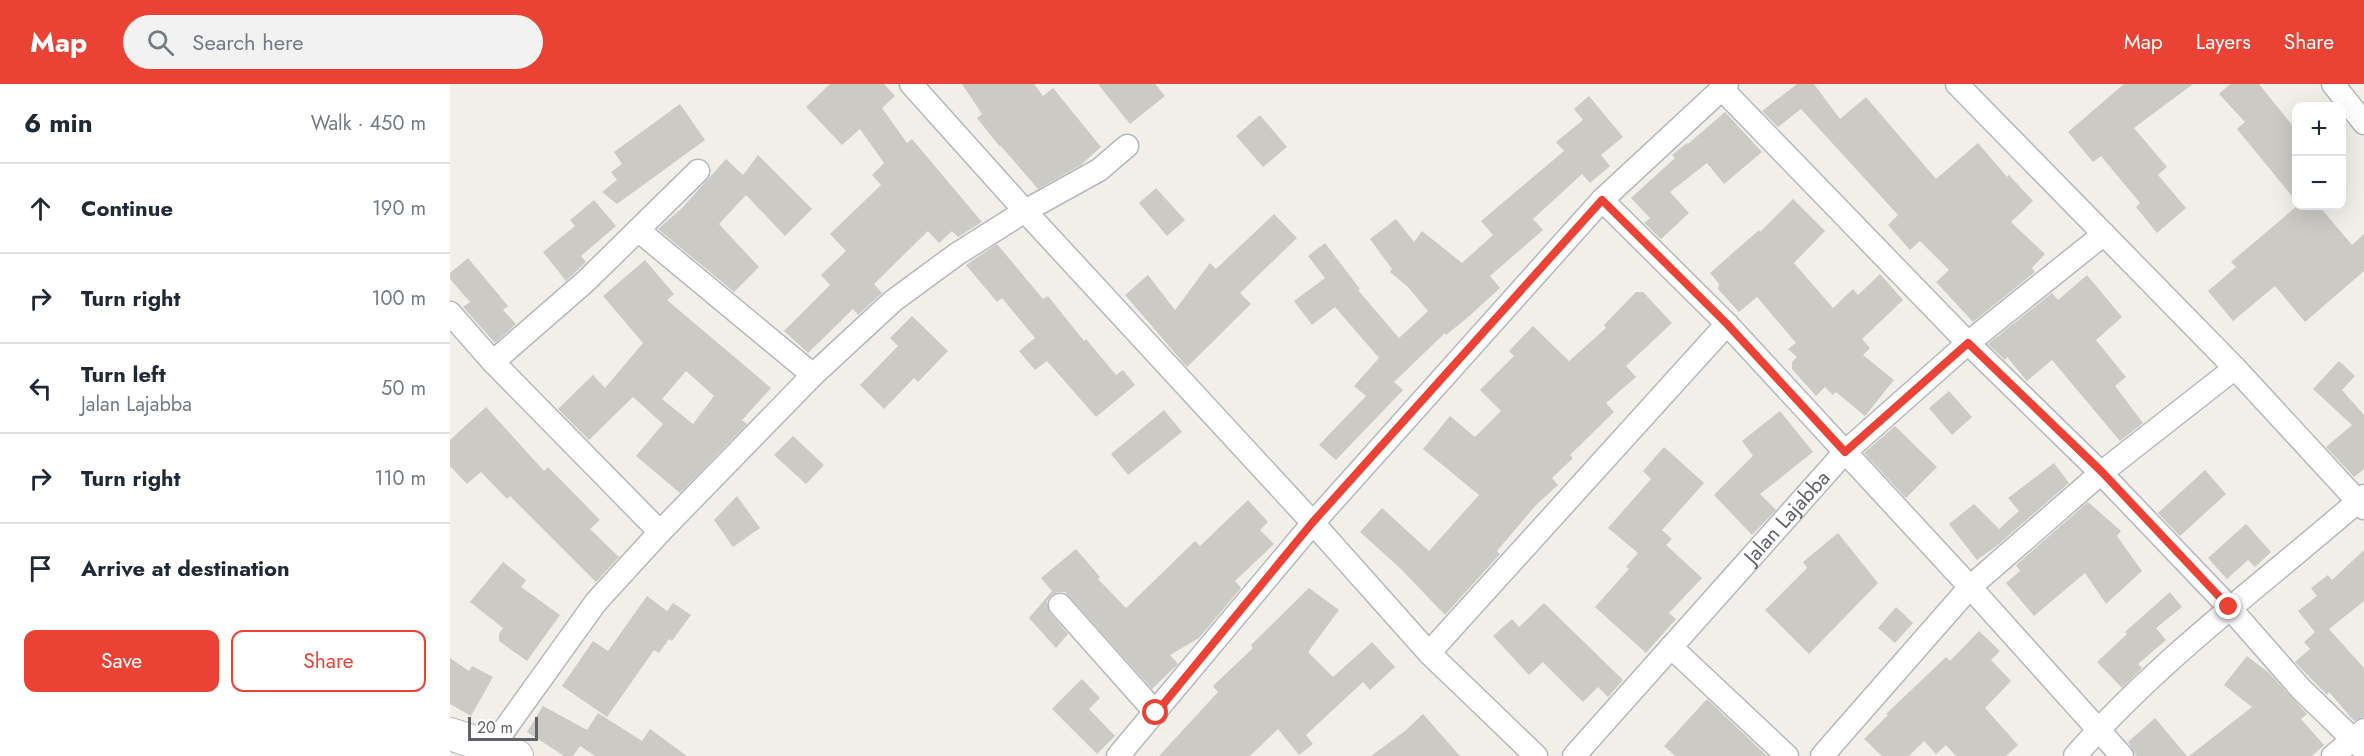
<!DOCTYPE html>
<meta charset="utf-8">
<style>
:root{--surface:#fff;--page:#f2f2f3;--text:#1f2937;--muted:#747a83;--line:#e0e1e3;--accent:#ea4335}
body{margin:0;font-family:Jost,sans-serif;background:var(--page);color:var(--text)}
.controls{position:absolute;right:18px;top:18px;display:grid;overflow:hidden;border-radius:12px;box-shadow:0 6px 24px #0002}
.controls button{width:54px;height:54px;display:grid;place-items:center;padding:0;border:0;border-bottom:2px solid var(--line);background:var(--surface);color:var(--text);font:30px sans-serif}
.scale{position:absolute;left:18px;bottom:15px;width:70px;box-sizing:border-box;padding-left:6px;border:3px solid #5f6368;border-top:0;font-size:16px;line-height:21px;white-space:nowrap;color:#5f6368;-webkit-text-stroke:4px #fff;paint-order:stroke}
.stop{position:absolute;width:18px;height:18px;margin:-14px;border:4px solid #ea4335;border-radius:50%;background:#fff}
.stop.end{background:#ea4335;border-color:#fff;box-shadow:0 2px 6px #0008}
.list{margin:0;padding:0;list-style:none}
h2{display:flex;justify-content:space-between;align-items:center;height:78px;margin:0;padding:0 24px;font-size:26px}
h2 small{font-size:20px;font-weight:400;color:var(--muted)}
.list li{display:grid;grid-template-columns:39px 1fr auto;gap:18px;align-items:center;box-sizing:border-box;height:90px;padding:0 24px;border-top:2px solid var(--line)}
.list b{display:block;font-size:22px;white-space:nowrap}
.list p{margin:0;font-size:20px;white-space:nowrap;color:var(--muted)}
.list em{font-size:20px;font-style:normal;color:var(--muted)}
.actions{display:flex;gap:12px;padding:18px 24px}
.actions a{flex:1;padding:14px 0;border:2px solid var(--accent);border-radius:12px;text-align:center;font-size:21px;color:var(--accent)}
.actions .main{background:var(--accent);color:#fff}
.icon{flex:none;width:33px;height:33px;fill:none;stroke:currentColor;stroke-width:2;stroke-linecap:round;stroke-linejoin:round}
.map{position:relative;flex:none;width:1914px;height:672px;overflow:hidden}
header{display:flex;align-items:center;gap:36px;box-sizing:border-box;height:84px;padding:0 30px;background:var(--accent);color:#fff}
header strong{font-size:28px}
nav{display:flex;gap:33px;margin-inline-start:auto;font-size:21px}
.search{width:420px;height:54px;background:var(--page);display:flex;align-items:center;gap:15px;box-sizing:border-box;padding:0 21px;border-radius:33px;color:var(--muted);font-size:22px}
main{display:flex}
aside{flex:1;background:var(--surface)}
.map>svg:first-child{display:block}
.building{fill:#cccac5;fill-rule:evenodd}
.lines{fill:none;stroke-linecap:round;stroke-linejoin:round}
.street-casing{stroke:#b5b8bc;stroke-width:25}
.secondary-casing{stroke:#b6babf;stroke-width:34}
.street{stroke:#fff;stroke-width:22}
.secondary{stroke:#fff;stroke-width:32}
.route{stroke:#ea4335;stroke-width:8}
.labels{text-anchor:middle;stroke-width:4.5;stroke-linejoin:round;paint-order:stroke}
.street-label{font-size:21px;fill:#5f6368;stroke:#fff}
</style>
<header>
<strong>Map</strong>
<div class="search"><svg class="icon" aria-label="search" viewBox="0 0 24 24"><circle cx="10" cy="10" r="6"/><path d="M15 15l6 6"/></svg>Search here</div>
<nav><a>Map</a><a>Layers</a><a>Share</a></nav>
</header>
<main>
<aside>
<h2>6 min<small>Walk · 450 m</small></h2>
<ul class="list">
<li><svg class="icon" aria-label="ahead" viewBox="0 0 24 24"><path d="M12 20V5M6 11l6-6 6 6"/></svg><div><b>Continue</b></div><em>190 m</em></li>
<li><svg class="icon" aria-label="right" viewBox="0 0 24 24"><path d="M7 20v-9h11M14 6l5 5-5 5"/></svg><div><b>Turn right</b></div><em>100 m</em></li>
<li><svg class="icon" aria-label="left" viewBox="0 0 24 24"><path d="M17 20v-9H6M10 6l-5 5 5 5"/></svg><div><b>Turn left</b><p>Jalan Lajabba</p></div><em>50 m</em></li>
<li><svg class="icon" aria-label="right" viewBox="0 0 24 24"><path d="M7 20v-9h11M14 6l5 5-5 5"/></svg><div><b>Turn right</b></div><em>110 m</em></li>
<li><svg class="icon" aria-label="arrive" viewBox="0 0 24 24"><path d="M6 21V4h12l-3 4 3 4H6"/></svg><div><b>Arrive at destination</b></div></li>
</ul>
<div class="actions"><a class="main">Save</a><a>Share</a></div>
</aside>
<div class="map">
<svg width="1914" height="672" viewBox="0 0 1914 672">
<rect width="100%" height="100%" fill="#f1efe8"/>
<g class="building">
<path d="M380,0H434L445,12L432,24L457,59L462,55L532,138L508,153L502,147L489,159L478,147L424,200L432,209L408,231L403,225L358,269L334,247L380,201L371,191L396,167L380,150L431,101L422,91L434,79L410,45L392,61L356,23Z"/>
<path d="M512,0H584L593,12L603,4L651,63L631,81L588,105L551,62L550,63L527,34L532,30Z"/>
<path d="M648,0H705L715,12L680,40Z"/>
<path d="M1347,0H1364L1390,35L1416,13L1486,95L1528,59L1557,93L1559,91L1583,117L1561,138L1595,170L1582,184L1585,188L1523,238L1486,198L1499,186L1470,157L1460,166L1438,141L1448,131L1351,25L1328,43L1312,27Z"/>
<path d="M1674,0H1743L1684,44L1717,83L1708,91L1736,124L1707,149L1686,123L1690,119L1651,72L1643,78L1618,48Z"/>
<path d="M1780,0H1809L1846,46V117L1787,45L1795,38L1769,10Z"/>
<path d="M1139,12L1173,53L1151,71L1160,82L1140,99L1132,90L1083,135L1093,146L1040,192L1050,204L1017,234L996,251L995,249L944,298L953,306L886,376L869,361L916,312L904,302L929,274L885,223L862,241L844,217L875,194L858,172L875,159L910,205L908,206L949,254L978,227L958,203L940,188L942,185L920,155L946,135L964,158L972,147L1012,179L1043,151L1031,137L1114,67L1106,58L1133,36L1124,25Z"/>
<path d="M230,20L255,56L167,120L152,108L167,96L161,88L172,80L164,68Z"/>
<path d="M1275,28L1312,68L1274,100L1257,79L1220,108L1239,129L1211,155L1194,139L1200,134L1181,114L1225,74L1222,71L1237,59L1238,60Z"/>
<path d="M810,31L837,63L813,83L786,52Z"/>
<path d="M308,71L362,125L335,152L296,111L269,140L309,183L284,208L208,145L232,124L276,75L293,91Z"/>
<path d="M706,104L735,136L717,152L689,119Z"/>
<path d="M1343,115L1375,147L1344,179L1383,224L1403,205L1408,211L1430,190L1453,216L1412,255L1420,264L1413,271L1444,296L1415,332L1386,308L1383,311L1375,303L1366,312L1342,285V278L1347,273L1338,265L1346,259L1307,213L1289,228L1268,205L1269,200L1260,189L1309,146L1310,148Z"/>
<path d="M144,116L166,142L131,172L136,178L116,197L93,168L125,142L120,136Z"/>
<path d="M1847,122H1869L1902,161L1914,150V187L1855,238L1825,202L1783,237L1758,207L1786,183L1781,178Z"/>
<path d="M824,130L847,154L790,209L801,220L737,283L675,211L698,191L725,226L760,179L766,185Z"/>
<path d="M547,160L593,215L598,212L634,257L636,255L666,291L673,286L685,301L646,333L597,277L585,286L569,267L585,254L552,214L547,218L516,181Z"/>
<path d="M18,174L58,222L53,226L66,240L45,259L13,223L20,218L0,195V189Z"/>
<path d="M195,176L224,210L217,216L321,304L292,336L297,340L230,409L186,372L213,340L183,313L139,356L108,325L143,291L155,304L193,259L153,212ZM236,287L264,312L243,340L212,315Z"/>
<path d="M1637,191L1672,233L1646,256L1676,293L1665,302L1693,339L1670,357L1602,276L1577,297L1557,273L1555,276L1538,260L1602,209L1608,216Z"/>
<path d="M1186,208H1193L1222,239L1176,282L1186,293L1156,319L1164,328L1120,371L1123,374L1102,394L1108,401L1086,421L1047,467L1050,470L995,531L950,484L910,448L932,424L979,467L1029,411L973,365L1000,332L1025,353L1051,327L1030,306L1064,272L1059,267L1083,242L1119,277L1156,244L1154,241Z"/>
<path d="M462,232L498,267L468,298L464,294L434,325L410,301L448,262L440,254Z"/>
<path d="M1889,277L1905,292L1892,306L1914,331V385L1904,393L1876,363L1902,341L1863,305Z"/>
<path d="M1499,307L1522,333L1502,351L1479,324Z"/>
<path d="M36,323L94,387L98,383L150,436L140,445L169,473L146,498L60,412L57,415L31,388L17,400L0,382V356Z"/>
<path d="M714,326L732,348L678,391L661,370Z"/>
<path d="M1330,327L1363,368L1310,410L1326,426L1302,451L1264,411L1303,372L1292,357Z"/>
<path d="M1445,342L1487,383L1456,414L1414,369Z"/>
<path d="M343,352L374,381L356,400L324,371Z"/>
<path d="M1214,363L1254,399L1212,446L1222,455L1216,461L1252,494L1219,529L1226,535L1196,569L1145,523L1179,485L1176,483L1188,469L1158,444L1201,395L1193,387Z"/>
<path d="M1604,379L1619,399L1549,460L1527,476L1499,440L1524,420L1549,445L1569,427L1558,414Z"/>
<path d="M1755,386L1776,410L1730,452L1708,429Z"/>
<path d="M287,412L310,444L283,463L264,436Z"/>
<path d="M798,416L818,438L810,446L824,460L785,497L791,504L749,554L720,571L728,580L702,605L615,508H608L602,511L597,517L600,529L618,550L606,564L579,534L602,507L591,494L626,465L650,493L648,495L676,524L745,457L750,462Z"/>
<path d="M1638,418L1671,447L1667,452L1692,487L1656,520L1635,489L1584,532L1556,499L1570,487L1566,481Z"/>
<path d="M1796,440L1821,468L1805,483L1798,476L1777,495L1758,474Z"/>
<path d="M1388,449L1428,499L1359,570L1315,526L1357,484L1353,478Z"/>
<path d="M1914,466V517L1879,545L1914,584V633L1904,637L1879,608L1877,611L1845,578L1860,565L1854,558L1865,548L1848,527L1867,512L1861,504L1878,491L1882,496Z"/>
<path d="M53,478L76,496L71,503L110,531L77,577L49,557V550L53,544L20,518Z"/>
<path d="M859,504L889,526L858,568L883,593L922,558L945,583L920,606L913,598L856,651L863,660L849,671L828,645L800,672H709L768,608L763,602L803,564L801,561Z"/>
<path d="M1720,508L1732,523L1706,544L1716,556L1688,580L1692,584L1672,604L1647,578L1677,550L1675,548Z"/>
<path d="M197,512L217,527L223,519L241,531L222,557L219,555L209,569L204,566L157,633L112,602L143,557L158,567Z"/>
<path d="M1094,519L1173,596L1158,613L1148,603L1133,618L1093,578L1079,591L1043,552L1062,535L1069,543Z"/>
<path d="M1446,523L1463,539L1445,559L1428,544Z"/>
<path d="M1529,547L1550,567L1541,576L1561,597L1535,624L1568,661L1556,672H1506L1496,661L1486,670L1474,657L1459,672H1432L1414,655L1438,631L1436,630L1496,573L1500,577Z"/>
<path d="M1797,572L1819,589L1857,630L1851,635L1874,661L1862,672H1739L1802,623L1774,601Z"/>
<path d="M0,574L19,587L22,582L43,593L21,632L0,620Z"/>
<path d="M632,595L650,614L639,625L665,652L647,670L602,625Z"/>
<path d="M1257,615L1317,672H1225L1214,662Z"/>
<path d="M93,622L137,646L148,629L192,657L200,645L237,672H145L130,662L123,672H114L77,648Z"/>
<path d="M973,630L1010,672H921L955,647Z"/>
<path d="M1705,634L1737,672H1687L1685,670L1678,658Z"/>
</g>
<g class="lines">
<defs>
<g id="street">
<path d="M461,0L575,127L863,439L979,569L1086,672"/>
<path d="M1507,0L1785,284L1914,424"/>
<path d="M1883,0L1914,39"/>
<path d="M1272,5L1518,259L1651,389L1779,523L1851,605L1914,666"/>
<path d="M1152,116L1277,240L1520,503L1672,672"/>
<path d="M188,146L363,291"/>
<path d="M0,229L43,278L210,448"/>
<path d="M43,278L136,197L248,87"/>
<path d="M610,521L706,629"/>
<path d="M1221,563L1337,672"/>
<path d="M979,569L1277,240"/>
<path d="M42,663L146,518L210,448L363,291L443,217L507,170L575,127L649,86L677,62"/>
<path d="M668,672L863,439L1152,116L1277,0"/>
<path id="s1" d="M1124,672L1395,368L1518,259L1654,150"/>
<path d="M1372,672L1520,503L1651,389L1785,284"/>
<path d="M1625,672C1710,574 1817,497 1914,412"/>
<path d="M1883,672L1914,646"/>
</g>
<path id="secondary" d="M0,650L67,672"/>
</defs>
<use href="#street" class="street-casing"/>
<use href="#secondary" class="secondary-casing"/>
<use href="#street" class="street"/>
<use href="#secondary" class="secondary"/>
</g>
<g class="lines">
<path class="route" d="M706,629L862,439L1152,116L1277,240L1395,368L1518,259L1652,388L1779,523"/>
</g>
<g class="labels">
<g class="street-label">
<text dy="7" stroke="none"><textPath href="#s1" startOffset="320">Jalan Lajabba</textPath></text>
</g>
</g>
</svg>
<div class="controls">
<button>+</button>
<button>−</button>
</div>
<div class="scale">20 m</div>
<div class="stop" style="left:706px;top:629px"></div>
<div class="stop end" style="left:1779px;top:523px"></div>
</div>
</main>
